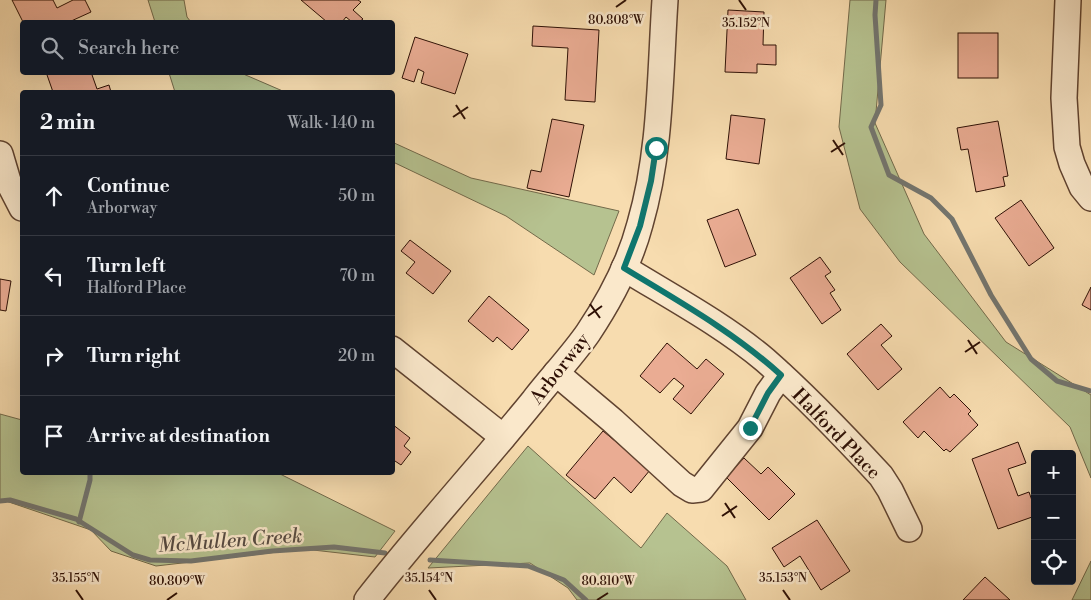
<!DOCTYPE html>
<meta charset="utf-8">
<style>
:root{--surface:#171b24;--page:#20242c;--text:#f1f3f6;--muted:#9ea1a6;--line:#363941}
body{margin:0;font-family:"Libre Bodoni",serif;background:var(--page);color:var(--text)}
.controls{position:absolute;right:15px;bottom:15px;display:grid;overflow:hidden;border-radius:5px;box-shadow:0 5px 20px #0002}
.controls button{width:45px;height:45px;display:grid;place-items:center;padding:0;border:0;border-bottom:1px solid var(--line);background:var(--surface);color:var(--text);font:25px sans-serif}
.stop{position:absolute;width:15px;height:15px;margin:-11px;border:4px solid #0f766e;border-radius:50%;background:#fff}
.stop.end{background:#0f766e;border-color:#fff;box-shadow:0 1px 5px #0008}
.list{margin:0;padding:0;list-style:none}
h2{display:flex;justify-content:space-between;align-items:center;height:65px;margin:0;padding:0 20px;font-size:21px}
h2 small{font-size:16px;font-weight:400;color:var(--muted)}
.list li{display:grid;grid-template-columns:32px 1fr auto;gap:15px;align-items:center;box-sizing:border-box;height:80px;padding:0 20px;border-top:1px solid var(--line)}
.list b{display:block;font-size:19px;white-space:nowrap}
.list p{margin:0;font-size:16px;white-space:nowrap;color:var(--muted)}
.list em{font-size:16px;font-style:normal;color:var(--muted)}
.icon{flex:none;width:28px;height:28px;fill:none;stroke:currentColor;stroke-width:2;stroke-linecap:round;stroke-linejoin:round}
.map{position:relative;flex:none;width:1091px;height:600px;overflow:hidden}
.search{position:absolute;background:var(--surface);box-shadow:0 5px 20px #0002;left:20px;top:20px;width:375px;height:55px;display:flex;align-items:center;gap:12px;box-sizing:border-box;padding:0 18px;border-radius:5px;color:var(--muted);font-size:19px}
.panel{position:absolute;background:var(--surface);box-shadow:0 5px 20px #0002;left:20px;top:90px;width:375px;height:385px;border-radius:5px}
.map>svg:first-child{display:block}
.green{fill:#b6c290;stroke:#72694a}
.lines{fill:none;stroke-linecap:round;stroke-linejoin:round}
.stream{stroke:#73756f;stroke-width:5}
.building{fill:#eaac93;stroke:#2e1005}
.minor-casing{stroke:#604330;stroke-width:28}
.minor{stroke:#fae8cb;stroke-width:25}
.route{stroke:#0f766e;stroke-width:6}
.ticks{fill:none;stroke:#2e1005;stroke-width:2}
.labels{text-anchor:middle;stroke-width:5;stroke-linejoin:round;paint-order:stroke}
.street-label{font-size:19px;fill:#2e1005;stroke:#fae8cb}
.water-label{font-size:20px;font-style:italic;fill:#564b43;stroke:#fae8cb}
.ticks-label{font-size:12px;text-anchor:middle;fill:#2e1005;stroke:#fae8cb;stroke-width:5;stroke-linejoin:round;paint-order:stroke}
</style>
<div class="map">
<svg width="1091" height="600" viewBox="0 0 1091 600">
<rect width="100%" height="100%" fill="#f7dcaf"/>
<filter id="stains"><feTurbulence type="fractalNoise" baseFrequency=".004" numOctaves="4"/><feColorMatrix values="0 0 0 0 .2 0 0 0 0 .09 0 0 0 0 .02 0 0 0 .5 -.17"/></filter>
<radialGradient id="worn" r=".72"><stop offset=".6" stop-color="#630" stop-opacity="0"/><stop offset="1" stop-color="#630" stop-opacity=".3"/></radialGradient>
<g class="green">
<path d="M148,0H184L187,17L191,22H155Z"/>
<path d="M850,0H886L875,123L924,234L1006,342L1091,395V478L1070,427L900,262L860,209L839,127Z"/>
<path d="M169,73H241L285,92H175Z"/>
<path d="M392,142L471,178L619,211L594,275L506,216L393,162Z"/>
<path d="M0,414L22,420V472L278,473L395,531L375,557L304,549L156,566L111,551L91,530L3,500L0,501Z"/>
<path d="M528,446L641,548L667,513L727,566L746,600H577L568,588L530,563L428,568Z"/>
<path d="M1091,561V600H1072Z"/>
</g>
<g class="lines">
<g class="stream">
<path d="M876,0L875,15L881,105L871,127L889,175L931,198L952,219L991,295L1031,359L1057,381L1091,391"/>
<path d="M0,501L10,500L76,519L133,555L150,560L191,561L272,551L334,547L385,553"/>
<path d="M79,522L90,480V472"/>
<path d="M430,560L528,566L564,580L586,600"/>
</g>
</g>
<g class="building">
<path d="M12,0H53L57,8L73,0H85L91,12L69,22H23Z"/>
<path d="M301,0H358L361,2L353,10L363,19L359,22H352L346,17L342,22H327Z"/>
<path d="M728,10L764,12L763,45H776V65L757,64V73L725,72Z"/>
<path d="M533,26L599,30L595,102L565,100L568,48L532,46Z"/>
<rect x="958" y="33" width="40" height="45"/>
<path d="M415,37L468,54L455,94L421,83L424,72L418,69L414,82L402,78Z"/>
<path d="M46,72H91L97,89L109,85L111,92H53Z"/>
<path d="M731,115L765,119L759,164L726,159Z"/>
<path d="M552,119L584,125L569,197L527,188L531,170L541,172Z"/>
<path d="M998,121L1008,176L1003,177L1005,186L976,192L968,149L961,150L957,128Z"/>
<path d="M1021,200L1054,248L1029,266L995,218Z"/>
<path d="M738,209L756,255L725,267L707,220Z"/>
<path d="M410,240L451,271L433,294L406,273L415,262L401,251Z"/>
<path d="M820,257L831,272L825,276L835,290L830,293L841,310L822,324L790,278Z"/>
<path d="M0,279L11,281L6,311L0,310Z"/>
<path d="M1091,287V310L1082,305Z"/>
<path d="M489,296L529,330L512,350L497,337L493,342L468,321Z"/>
<path d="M881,324L892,336L881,345L902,369L878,390L847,354Z"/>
<path d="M667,343L697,369L706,359L724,374L691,414L673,399L684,386L674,378L660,393L640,376Z"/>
<path d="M940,387L950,398L954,394L971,411L968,414L978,425L950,452L946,449L944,451L924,431L918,438L903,422Z"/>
<path d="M392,424L410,438L404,446L411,452L401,465L392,459Z"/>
<path d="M603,431L650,470L631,493L614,477L595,499L566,475Z"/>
<path d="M1018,442L1026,463L1008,469L1018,496L1029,492L1035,509V516L998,529L972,459Z"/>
<path d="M744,458L761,474L768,467L795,494L769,520L726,477Z"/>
<path d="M817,520L850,571L821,590L800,556L784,567L772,548Z"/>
<path d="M985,577L1010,600H963Z"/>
</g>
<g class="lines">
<defs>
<g id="minor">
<path d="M1068,0L1064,98L1067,147L1072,164L1082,187L1091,198"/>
<path d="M0,154L8,181L22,208"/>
<path d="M624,268C671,297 722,324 765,360C805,395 845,437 881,476L890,490L909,529"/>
<path d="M392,349L503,437"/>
<path d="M556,373L613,421L682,484L692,490L701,489L705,484L750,428L768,393L781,375"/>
<path d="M367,600C420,532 479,468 534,400C551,378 572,356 588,333C610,300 630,262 640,224C661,152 660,75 665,0"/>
</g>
</defs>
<use href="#minor" class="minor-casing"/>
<use href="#minor" class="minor"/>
</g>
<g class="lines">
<path class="route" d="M656,148L651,181L640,226L624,268C678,301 734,332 781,375L768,393L750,428"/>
</g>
<path class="ticks" d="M739,0L746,10M616,7L626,0M456,105L465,119M453,117L468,107M833,140L843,155M831,152L845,143M590,304L600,318M588,316L602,306M968,340L977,354M965,352L980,342M725,503L735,518M722,516L737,506M76,590L83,600M429,590L436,600M783,590L790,600M167,600L177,593M597,600L608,593"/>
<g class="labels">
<g class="street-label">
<text transform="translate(559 368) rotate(-52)" y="7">Arborway</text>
<text transform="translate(837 433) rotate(46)" y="7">Halford Place</text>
</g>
<g class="water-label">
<text transform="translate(230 540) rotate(-4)" y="7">McMullen Creek</text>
</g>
</g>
<g class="ticks-label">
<text x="616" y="24">80.808°W</text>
<text x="746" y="27">35.152°N</text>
<text x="76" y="582">35.155°N</text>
<text x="429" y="582">35.154°N</text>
<text x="783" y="582">35.153°N</text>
<text x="177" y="585">80.809°W</text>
<text x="608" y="585">80.810°W</text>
</g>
<rect width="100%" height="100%" filter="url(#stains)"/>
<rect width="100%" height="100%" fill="url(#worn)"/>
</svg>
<div class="controls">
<button>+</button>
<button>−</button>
<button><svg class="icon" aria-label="locate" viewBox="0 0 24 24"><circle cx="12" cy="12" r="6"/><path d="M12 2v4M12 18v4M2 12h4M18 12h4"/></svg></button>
</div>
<div class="stop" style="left:656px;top:148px"></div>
<div class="stop end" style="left:750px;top:428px"></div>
<div class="search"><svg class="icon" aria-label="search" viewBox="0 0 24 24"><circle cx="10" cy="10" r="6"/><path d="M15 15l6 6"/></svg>Search here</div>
<section class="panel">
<h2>2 min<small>Walk · 140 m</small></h2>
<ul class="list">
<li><svg class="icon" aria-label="ahead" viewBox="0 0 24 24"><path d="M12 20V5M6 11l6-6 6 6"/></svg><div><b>Continue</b><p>Arborway</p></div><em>50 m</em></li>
<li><svg class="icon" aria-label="left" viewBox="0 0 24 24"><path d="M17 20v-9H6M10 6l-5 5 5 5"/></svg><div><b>Turn left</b><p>Halford Place</p></div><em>70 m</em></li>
<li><svg class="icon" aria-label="right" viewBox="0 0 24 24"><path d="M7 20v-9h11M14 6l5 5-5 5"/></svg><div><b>Turn right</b></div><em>20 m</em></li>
<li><svg class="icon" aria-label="arrive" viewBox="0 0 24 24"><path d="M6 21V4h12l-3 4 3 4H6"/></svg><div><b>Arrive at destination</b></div></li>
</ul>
</section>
</div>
